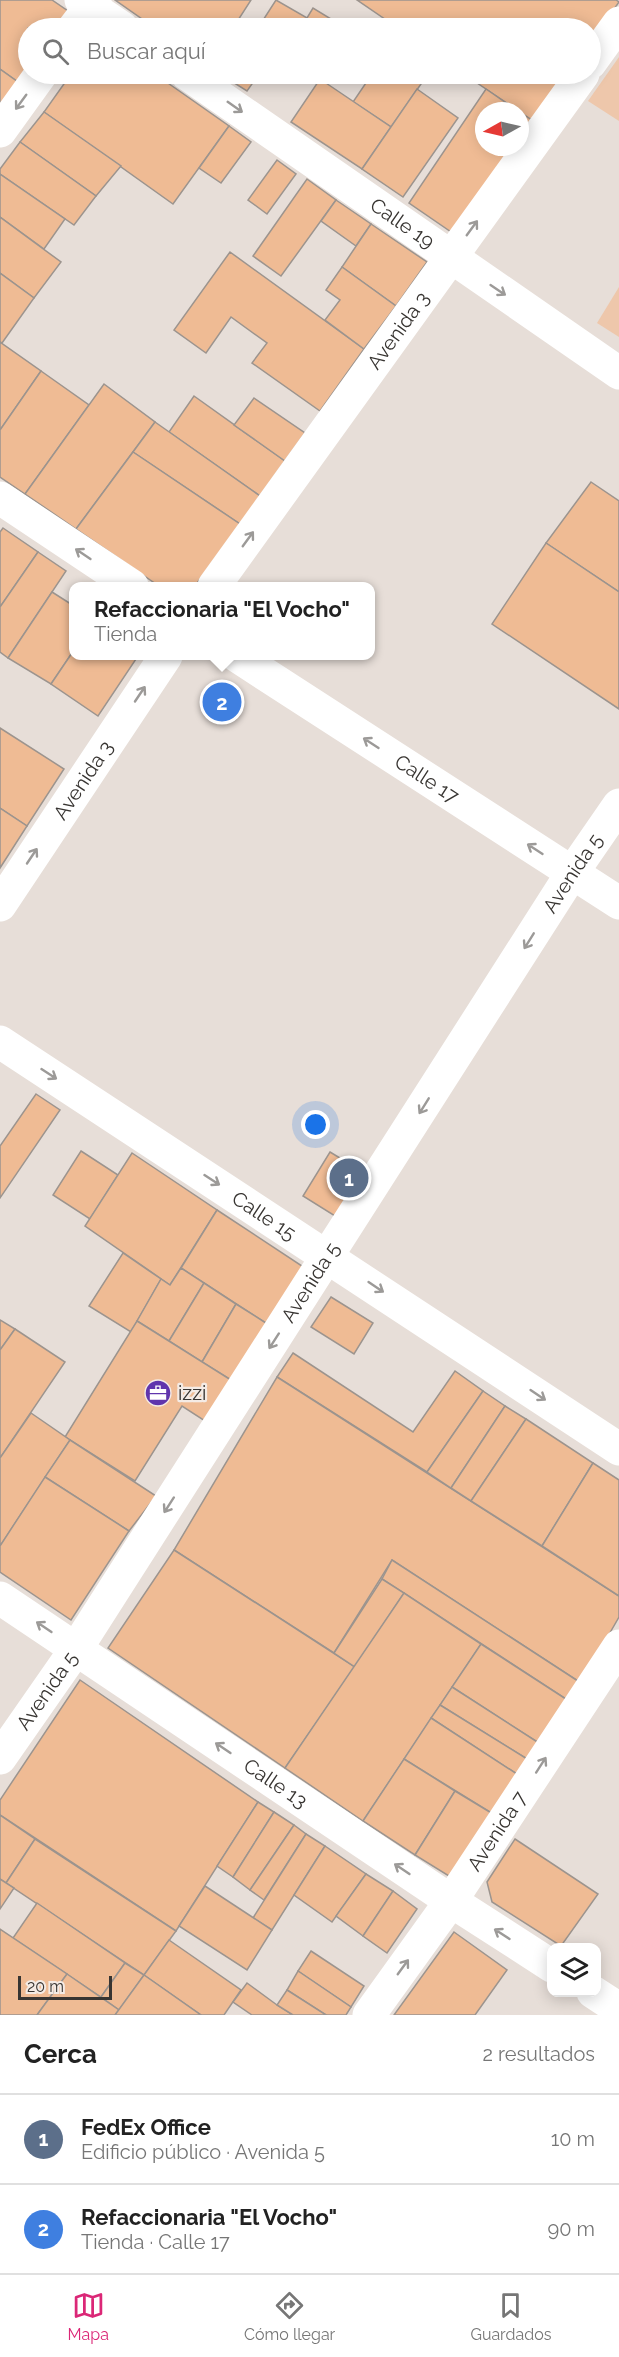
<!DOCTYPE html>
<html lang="es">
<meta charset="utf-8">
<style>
:root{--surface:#fff;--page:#f2f2f2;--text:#222;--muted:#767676;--line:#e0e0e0;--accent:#db2777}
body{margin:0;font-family:Raleway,sans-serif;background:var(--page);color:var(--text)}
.controls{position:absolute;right:18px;bottom:18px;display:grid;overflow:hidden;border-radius:12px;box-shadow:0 3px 15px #0003}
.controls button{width:54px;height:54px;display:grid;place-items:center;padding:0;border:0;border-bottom:2px solid var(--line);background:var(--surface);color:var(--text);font:30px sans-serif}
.compass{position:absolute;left:475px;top:102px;width:54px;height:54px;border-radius:50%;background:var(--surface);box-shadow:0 3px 15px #0003;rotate:262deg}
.scale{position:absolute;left:18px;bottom:15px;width:94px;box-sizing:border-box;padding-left:6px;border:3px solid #383532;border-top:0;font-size:16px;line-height:21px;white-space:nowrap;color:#383532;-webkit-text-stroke:4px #f4ebe5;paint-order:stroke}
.you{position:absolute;left:316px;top:1125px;width:21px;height:21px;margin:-15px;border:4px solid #fff;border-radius:50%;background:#1a73e8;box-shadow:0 0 0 9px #1a73e833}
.badge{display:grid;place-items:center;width:39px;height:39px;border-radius:50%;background:var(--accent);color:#fff;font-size:20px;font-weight:700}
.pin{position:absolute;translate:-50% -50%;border:3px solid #fff;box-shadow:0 2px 6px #0006}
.popup{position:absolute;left:69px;top:582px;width:306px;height:78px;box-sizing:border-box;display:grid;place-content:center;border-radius:12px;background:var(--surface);filter:drop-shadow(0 2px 4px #0005);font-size:20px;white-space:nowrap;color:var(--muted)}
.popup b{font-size:22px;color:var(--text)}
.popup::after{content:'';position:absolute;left:50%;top:100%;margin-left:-12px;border:12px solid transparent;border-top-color:var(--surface)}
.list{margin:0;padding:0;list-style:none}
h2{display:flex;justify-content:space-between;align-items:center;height:78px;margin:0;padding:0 24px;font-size:26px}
h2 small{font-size:20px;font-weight:400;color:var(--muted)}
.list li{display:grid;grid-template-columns:39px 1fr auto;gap:18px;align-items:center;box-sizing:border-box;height:90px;padding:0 24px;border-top:2px solid var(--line)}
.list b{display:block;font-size:22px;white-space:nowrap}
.list p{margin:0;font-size:20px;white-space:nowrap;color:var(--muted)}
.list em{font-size:20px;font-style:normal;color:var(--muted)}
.icon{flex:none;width:33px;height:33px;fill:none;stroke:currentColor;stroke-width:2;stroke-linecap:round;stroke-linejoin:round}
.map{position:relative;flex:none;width:619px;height:2015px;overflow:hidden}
.search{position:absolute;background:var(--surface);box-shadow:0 3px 15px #0003;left:18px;right:18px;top:18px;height:66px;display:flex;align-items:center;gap:15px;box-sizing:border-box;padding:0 21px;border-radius:33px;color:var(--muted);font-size:22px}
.sheet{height:258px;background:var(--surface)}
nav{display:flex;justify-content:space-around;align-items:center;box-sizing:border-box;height:84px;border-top:2px solid var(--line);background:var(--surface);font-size:16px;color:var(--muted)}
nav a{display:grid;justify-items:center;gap:3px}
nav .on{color:var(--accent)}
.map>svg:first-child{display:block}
.green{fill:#eec7ab}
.building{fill:#efbb94;stroke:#9c948e;stroke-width:1.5}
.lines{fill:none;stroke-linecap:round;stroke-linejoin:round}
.minor{stroke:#fff;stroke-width:33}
.secondary{stroke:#fff;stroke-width:33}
.oneway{stroke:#9c9a98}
.labels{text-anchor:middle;stroke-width:4.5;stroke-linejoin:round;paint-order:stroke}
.street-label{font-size:20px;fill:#383532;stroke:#f4ebe5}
.poi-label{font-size:20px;fill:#383532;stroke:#f4ebe5;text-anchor:start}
</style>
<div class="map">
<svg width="619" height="2015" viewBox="0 0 619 2015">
<rect width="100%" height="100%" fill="#e7ded8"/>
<g class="green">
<path d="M619,57V121L588,101Z"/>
<path d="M619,287V337L597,323Z"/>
</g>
<g class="building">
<path d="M0,0H52L68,11L56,28H28V67L18,82L0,69Z"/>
<path d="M115,0H251L233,28H155Z"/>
<path d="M276,0L307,18L313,8L331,19L325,28H258Z"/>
<path d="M357,0H616L619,2L590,44V28H398Z"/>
<path d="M0,69L18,82L0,106Z"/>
<path d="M71,74H155L229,126L173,204L44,112Z"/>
<path d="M220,74H259L247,91Z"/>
<path d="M358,74H428L391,127L353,102L368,80Z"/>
<path d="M464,74H570L536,123Z"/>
<path d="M320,79L391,127L362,169L291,122Z"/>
<path d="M417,89L458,118L403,197L362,169Z"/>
<path d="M486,89L518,111H484V147H520L457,236L409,203Z"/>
<path d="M44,112L121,166L96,196L20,142Z"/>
<path d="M520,112L536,123L520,146Z"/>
<path d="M229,126L251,142L221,183L199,168Z"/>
<path d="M20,142L96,196L74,225L0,174V169Z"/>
<path d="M277,160L296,174L267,214L248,200Z"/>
<path d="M0,174L65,219L44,249L0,217Z"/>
<path d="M307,179L336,200L281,276L253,256Z"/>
<path d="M336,200L371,224L356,246L321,221Z"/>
<path d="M0,217L61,262L34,298L0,273Z"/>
<path d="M371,224L427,262L396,306L342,267Z"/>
<path d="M230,252L364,349L320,411L252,363L267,343L231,317L206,353L174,330Z"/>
<path d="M342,267L396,306L364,349L325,320L340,300L326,290Z"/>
<path d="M0,273L34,298L2,343L0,342Z"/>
<path d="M0,342L41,371L0,430Z"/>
<path d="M41,371L89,405L25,494L0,477V430Z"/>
<path d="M104,384L155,422L76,529L25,494Z"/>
<path d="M194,396L285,461L260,496L169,432Z"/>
<path d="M254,398L305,433L285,461L234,425Z"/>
<path d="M155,422L260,496L240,524L133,452Z"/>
<path d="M133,452L240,524L195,586H159L76,529Z"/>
<path d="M591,482L619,501V592L546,543Z"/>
<path d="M3,528L38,552L0,607V532Z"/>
<path d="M546,543L619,592V709L492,624Z"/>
<path d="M38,552L66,571L8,658L0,652V607Z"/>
<path d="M52,592L74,606V650L51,684L8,658Z"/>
<path d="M74,650V656H138L98,716L51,684Z"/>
<path d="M0,728L64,769L27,826L0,808Z"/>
<path d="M0,808L27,826L0,868Z"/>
<path d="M36,1094L60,1110L0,1198V1146Z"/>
<path d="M81,1151L118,1175L90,1219L53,1195Z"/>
<path d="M330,1152L363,1172L335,1216L303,1196Z"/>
<path d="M132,1153L217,1210L170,1285L85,1226Z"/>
<path d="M217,1210L305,1268L269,1325L181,1268Z"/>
<path d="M123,1253L161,1279L131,1332L89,1306Z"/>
<path d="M181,1268L204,1283L169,1341L137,1321L161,1279L170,1285Z"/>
<path d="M204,1283L236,1304L202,1362L169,1341Z"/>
<path d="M331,1297L373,1323L354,1354L311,1327Z"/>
<path d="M236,1304L269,1325L231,1380L202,1362Z"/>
<path d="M0,1320L15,1329L0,1350Z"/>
<path d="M137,1321L231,1380L205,1421L182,1406L135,1481L65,1437Z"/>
<path d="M15,1329L65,1362L0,1458V1350Z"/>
<path d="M293,1353L413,1432L455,1371L483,1391L427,1472L277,1377Z"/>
<path d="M277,1377L619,1596V1617L581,1683L392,1560L334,1653L174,1550Z"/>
<path d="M483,1391L505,1406L451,1488L427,1472Z"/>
<path d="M505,1406L526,1419L471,1501L451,1488Z"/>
<path d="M31,1413L70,1440L0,1546V1458Z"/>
<path d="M526,1419L593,1463L542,1546L471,1501Z"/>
<path d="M70,1440L156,1496L129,1531L45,1477Z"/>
<path d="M593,1463L619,1480V1596L542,1546Z"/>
<path d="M45,1477L129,1531L71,1620L0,1572V1546Z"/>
<path d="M174,1550L355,1667L285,1768L108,1648Z"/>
<path d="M392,1560L581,1683L569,1701L382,1579Z"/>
<path d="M382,1579L404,1593L355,1667L334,1653Z"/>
<path d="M404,1593L481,1644L363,1821L285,1768Z"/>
<path d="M481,1644L569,1701L542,1745L452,1687Z"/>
<path d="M80,1680L258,1802L176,1931L0,1815V1800Z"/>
<path d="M452,1687L542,1745L532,1762L440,1705Z"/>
<path d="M440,1705L532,1762L523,1778L431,1718Z"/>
<path d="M431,1718L523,1778L498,1817L404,1759Z"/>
<path d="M404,1759L455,1791L415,1855L363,1821Z"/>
<path d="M455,1791L498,1817L457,1881L415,1855Z"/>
<path d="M258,1802L274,1812L233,1877L217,1866Z"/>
<path d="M274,1812L294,1825L250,1890L233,1877Z"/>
<path d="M0,1815L35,1839L6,1883L0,1879Z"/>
<path d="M294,1825L306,1834L264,1900L250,1890Z"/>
<path d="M306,1834L325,1846L272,1930L253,1918Z"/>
<path d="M35,1839L176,1931L144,1975L6,1883Z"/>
<path d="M515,1839L598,1894L561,1946L492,1902L487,1882Z"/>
<path d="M325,1846L366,1874L332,1922L294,1895Z"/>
<path d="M366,1874L393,1891L363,1936L336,1916Z"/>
<path d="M0,1879L14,1888L0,1909Z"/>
<path d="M205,1886L272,1930L247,1970L179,1926Z"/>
<path d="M393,1891L417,1909L387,1953L363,1936Z"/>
<path d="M37,1903L125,1963L101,1997L13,1938Z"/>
<path d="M0,1929L67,1974L37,2015H0Z"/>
<path d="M454,1932L507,1970L475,2015H394Z"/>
<path d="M169,1940L241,1990L224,2015H201L144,1975Z"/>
<path d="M311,1951L364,1986L351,2007L298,1971Z"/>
<path d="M125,1963L144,1975L119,2010L101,1997Z"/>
<path d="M298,1971L351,2007L346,2015H326L287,1990Z"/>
<path d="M67,1974L119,2010L115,2015H37Z"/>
<path d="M144,1975L201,2015H115Z"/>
<path d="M247,1983L277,2005L293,2015H252L233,2002Z"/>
<path d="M287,1990L326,2015H293L277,2005Z"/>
</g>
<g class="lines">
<g class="minor">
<path d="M81,0L122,28"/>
<path id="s1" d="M187,74L619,373"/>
<path d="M0,498L132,586"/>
<path id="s2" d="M237,656L619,903"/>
<path id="s3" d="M0,1042L619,1449"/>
<path id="s4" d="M0,1598L451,1901L552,1966"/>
<path id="s5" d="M0,1758L76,1649L572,873L619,805"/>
<path d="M593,1992L619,2009"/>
<path id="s6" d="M369,2015L451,1901L619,1646"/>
</g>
<g class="secondary">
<path d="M74,28L95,0"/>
<path d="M590,63L619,23"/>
<path d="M0,131L41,74"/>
<path id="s7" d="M214,586L583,74"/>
<path id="s8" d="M0,905L166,656"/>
</g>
</g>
<defs><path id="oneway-shaft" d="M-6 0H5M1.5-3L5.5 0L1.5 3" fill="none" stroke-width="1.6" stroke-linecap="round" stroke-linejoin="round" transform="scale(1.5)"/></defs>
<g class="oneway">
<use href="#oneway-shaft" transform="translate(21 102) rotate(126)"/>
<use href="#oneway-shaft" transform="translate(235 107) rotate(35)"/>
<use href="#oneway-shaft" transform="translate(472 228) rotate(-54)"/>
<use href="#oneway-shaft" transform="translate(498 290) rotate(34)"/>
<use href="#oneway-shaft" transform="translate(248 539) rotate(-54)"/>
<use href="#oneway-shaft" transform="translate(83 554) rotate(-146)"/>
<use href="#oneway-shaft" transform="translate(140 694) rotate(-56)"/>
<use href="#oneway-shaft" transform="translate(371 743) rotate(-147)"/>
<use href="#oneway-shaft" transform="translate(535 849) rotate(-147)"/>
<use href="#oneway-shaft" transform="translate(32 856) rotate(-56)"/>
<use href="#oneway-shaft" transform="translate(529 941) rotate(122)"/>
<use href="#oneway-shaft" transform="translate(49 1074) rotate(33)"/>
<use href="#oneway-shaft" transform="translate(424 1106) rotate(122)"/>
<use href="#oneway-shaft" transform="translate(212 1180) rotate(33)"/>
<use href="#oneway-shaft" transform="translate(376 1287) rotate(34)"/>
<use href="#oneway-shaft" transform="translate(274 1341) rotate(123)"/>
<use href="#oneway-shaft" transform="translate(538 1395) rotate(34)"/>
<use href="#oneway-shaft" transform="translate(169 1505) rotate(123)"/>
<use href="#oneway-shaft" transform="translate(44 1627) rotate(-146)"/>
<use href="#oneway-shaft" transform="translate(223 1748) rotate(-146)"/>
<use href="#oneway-shaft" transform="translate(541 1765) rotate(-57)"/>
<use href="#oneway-shaft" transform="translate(402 1869) rotate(-146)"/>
<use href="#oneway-shaft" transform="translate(502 1934) rotate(-147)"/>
<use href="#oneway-shaft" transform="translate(403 1967) rotate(-54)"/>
</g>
<defs>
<symbol id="office-disc" viewBox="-11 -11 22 22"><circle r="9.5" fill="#6035ad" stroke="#f4ebe5"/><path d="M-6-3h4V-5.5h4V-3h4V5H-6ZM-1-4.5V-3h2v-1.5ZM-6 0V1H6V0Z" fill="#fff"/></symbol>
</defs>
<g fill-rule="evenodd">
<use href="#office-disc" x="143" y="1378" width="30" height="30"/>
</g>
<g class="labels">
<g class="street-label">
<text dy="7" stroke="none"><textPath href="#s1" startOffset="262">Calle 19</textPath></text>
<text dy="7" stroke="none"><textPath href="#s7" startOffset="315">Avenida 3</textPath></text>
<text dy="7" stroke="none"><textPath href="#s2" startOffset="226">Calle 17</textPath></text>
<text dy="7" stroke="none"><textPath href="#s8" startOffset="150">Avenida 3</textPath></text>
<text dy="7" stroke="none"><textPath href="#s5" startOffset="1054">Avenida 5</textPath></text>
<text dy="7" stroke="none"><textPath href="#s3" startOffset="316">Calle 15</textPath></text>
<text dy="7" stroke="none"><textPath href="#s5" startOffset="568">Avenida 5</textPath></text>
<text dy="7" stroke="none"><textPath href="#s5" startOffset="82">Avenida 5</textPath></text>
<text dy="7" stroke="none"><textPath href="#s4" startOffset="332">Calle 13</textPath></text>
<text dy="7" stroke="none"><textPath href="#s6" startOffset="224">Avenida 7</textPath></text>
</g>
<g class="poi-label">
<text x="178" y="1400">izzi</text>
</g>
</g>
</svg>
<div class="controls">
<button><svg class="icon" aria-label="layers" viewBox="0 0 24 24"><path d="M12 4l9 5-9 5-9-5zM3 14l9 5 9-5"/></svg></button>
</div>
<svg class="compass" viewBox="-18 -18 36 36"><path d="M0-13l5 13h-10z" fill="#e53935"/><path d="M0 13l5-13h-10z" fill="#767676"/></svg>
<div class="scale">20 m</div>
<div class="you"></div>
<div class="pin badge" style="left:349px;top:1178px;background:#5c6f8a">1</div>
<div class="pin badge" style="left:222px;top:702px;background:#3f7fe0">2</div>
<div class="popup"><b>Refaccionaria &quot;El Vocho&quot;</b>Tienda</div>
<div class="search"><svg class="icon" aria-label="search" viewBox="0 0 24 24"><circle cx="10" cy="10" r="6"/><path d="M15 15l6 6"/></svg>Buscar aquí</div>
</div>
<section class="sheet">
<h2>Cerca<small>2 resultados</small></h2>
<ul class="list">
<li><span class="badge" style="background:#5c6f8a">1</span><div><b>FedEx Office</b><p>Edificio público · Avenida 5</p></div><em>10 m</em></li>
<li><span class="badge" style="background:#3f7fe0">2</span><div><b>Refaccionaria &quot;El Vocho&quot;</b><p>Tienda · Calle 17</p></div><em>90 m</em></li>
</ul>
</section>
<nav>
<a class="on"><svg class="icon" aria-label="map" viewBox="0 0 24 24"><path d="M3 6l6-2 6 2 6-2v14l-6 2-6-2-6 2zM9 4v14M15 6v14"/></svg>Mapa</a>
<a><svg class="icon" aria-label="directions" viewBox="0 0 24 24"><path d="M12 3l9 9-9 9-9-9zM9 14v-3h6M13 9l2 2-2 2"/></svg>Cómo llegar</a>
<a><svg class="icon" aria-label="saved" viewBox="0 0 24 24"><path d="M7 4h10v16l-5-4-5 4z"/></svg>Guardados</a>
</nav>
